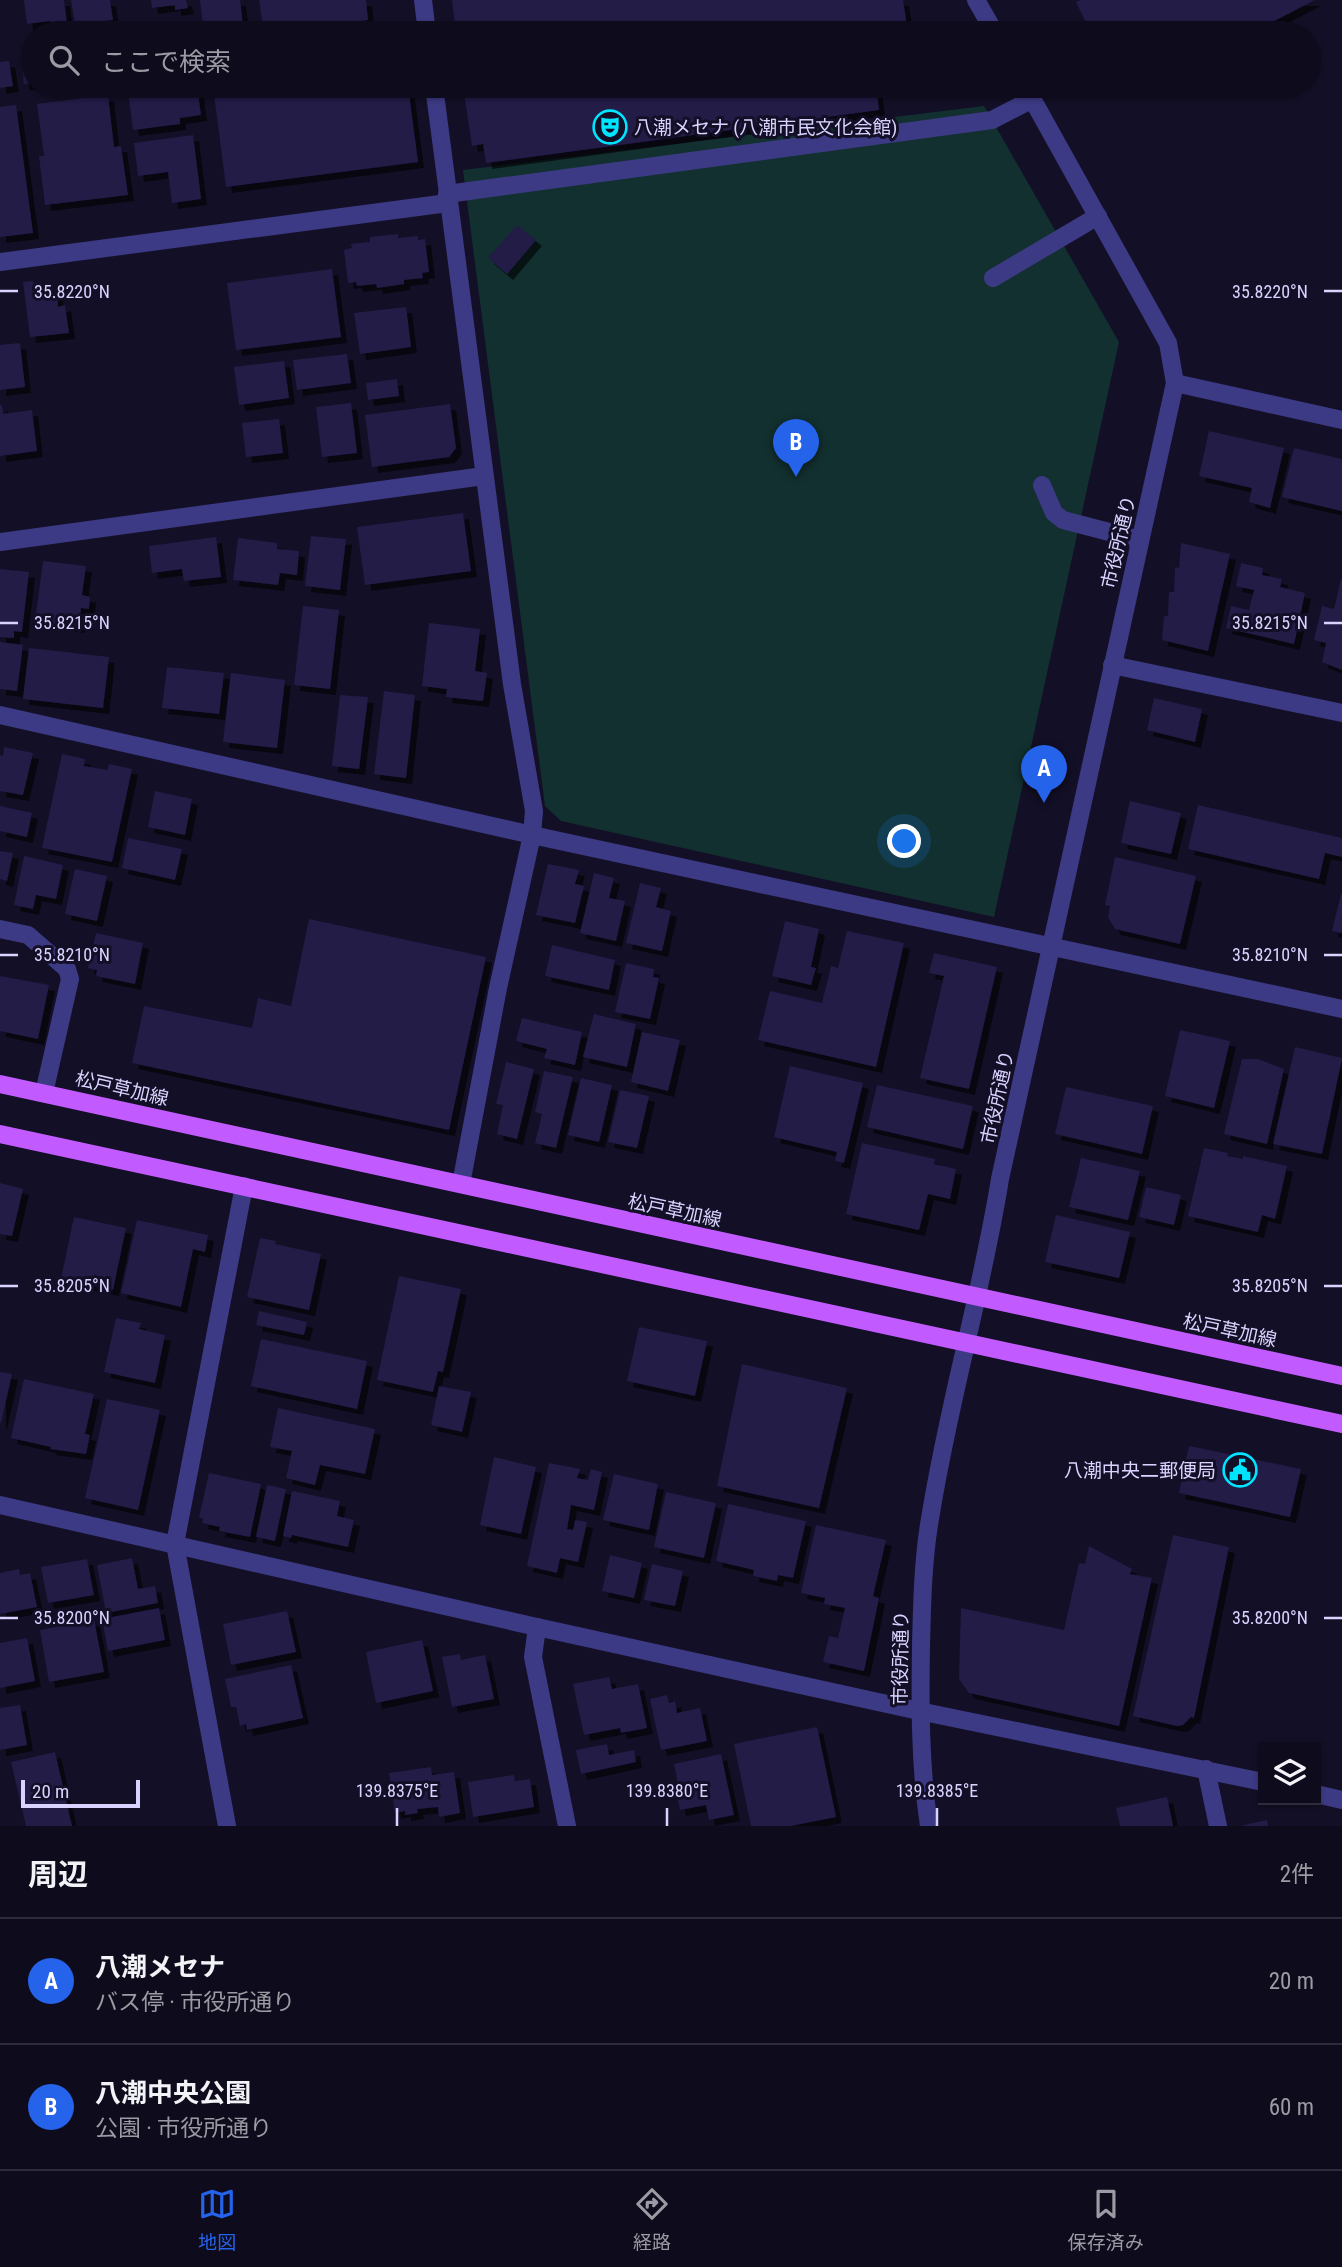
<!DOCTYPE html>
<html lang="ja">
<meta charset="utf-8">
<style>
:root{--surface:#0e0b1c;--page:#1c1929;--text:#f1f3f6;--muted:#9b9ba3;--line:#2e2b3b;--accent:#2563eb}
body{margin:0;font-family:"Roboto Condensed","Noto Sans JP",sans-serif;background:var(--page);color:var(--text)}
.controls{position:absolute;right:21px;bottom:21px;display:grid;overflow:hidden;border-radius:0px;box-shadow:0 2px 5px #0004}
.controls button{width:63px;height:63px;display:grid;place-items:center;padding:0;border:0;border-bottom:2px solid var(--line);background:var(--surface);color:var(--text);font:35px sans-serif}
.scale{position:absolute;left:21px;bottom:18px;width:119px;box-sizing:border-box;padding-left:7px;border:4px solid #d9d4ff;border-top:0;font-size:19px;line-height:24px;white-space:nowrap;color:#d9d4ff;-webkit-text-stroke:5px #130f26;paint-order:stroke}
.you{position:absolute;left:905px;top:842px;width:24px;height:24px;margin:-18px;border:5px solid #fff;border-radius:50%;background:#1a73e8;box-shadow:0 0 0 10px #1a73e833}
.badge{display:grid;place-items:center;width:46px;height:46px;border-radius:50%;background:var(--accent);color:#fff;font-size:23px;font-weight:700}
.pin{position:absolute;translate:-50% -58px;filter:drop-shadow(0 2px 4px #0008)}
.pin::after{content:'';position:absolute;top:37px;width:24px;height:21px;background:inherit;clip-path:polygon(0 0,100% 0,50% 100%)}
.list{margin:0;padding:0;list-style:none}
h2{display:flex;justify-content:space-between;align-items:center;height:91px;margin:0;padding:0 28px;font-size:30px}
h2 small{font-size:23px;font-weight:400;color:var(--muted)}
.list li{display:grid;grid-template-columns:46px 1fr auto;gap:21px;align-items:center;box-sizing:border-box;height:126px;padding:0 28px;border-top:2px solid var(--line)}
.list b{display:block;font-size:26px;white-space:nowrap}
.list p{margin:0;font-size:23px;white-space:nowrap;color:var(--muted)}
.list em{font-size:23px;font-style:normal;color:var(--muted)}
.icon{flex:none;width:38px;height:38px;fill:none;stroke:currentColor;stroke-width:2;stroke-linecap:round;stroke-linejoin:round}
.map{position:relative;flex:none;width:1342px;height:1826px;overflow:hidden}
.search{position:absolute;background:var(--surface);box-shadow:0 2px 5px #0004;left:21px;right:21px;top:21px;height:77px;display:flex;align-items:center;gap:18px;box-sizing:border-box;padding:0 24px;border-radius:38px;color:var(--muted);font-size:26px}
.sheet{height:343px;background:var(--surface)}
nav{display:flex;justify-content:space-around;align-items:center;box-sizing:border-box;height:98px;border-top:2px solid var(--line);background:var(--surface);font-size:19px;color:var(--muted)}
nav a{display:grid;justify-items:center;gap:4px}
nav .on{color:var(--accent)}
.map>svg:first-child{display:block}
.green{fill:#12302f}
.building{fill:#241b47;filter:url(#shadow)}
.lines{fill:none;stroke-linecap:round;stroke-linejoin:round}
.service{stroke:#3d3a85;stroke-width:18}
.minor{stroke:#3d3a85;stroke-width:18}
.tertiary{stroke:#3d3a85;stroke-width:18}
.primary{stroke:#c25bff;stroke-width:18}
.ticks{fill:none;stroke:#d9d4ff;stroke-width:2.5}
.labels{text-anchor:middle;stroke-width:6;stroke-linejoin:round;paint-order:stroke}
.poi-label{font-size:19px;fill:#d9d4ff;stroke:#130f26;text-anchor:start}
.street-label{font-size:19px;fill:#d9d4ff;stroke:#130f26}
.ticks-label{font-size:18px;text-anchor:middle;fill:#d9d4ff;stroke:#130f26;stroke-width:6;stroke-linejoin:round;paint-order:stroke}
</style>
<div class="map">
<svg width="1342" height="1826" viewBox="0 0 1342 1826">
<defs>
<filter id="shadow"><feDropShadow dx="6" dy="6" stdDeviation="0" flood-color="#0009"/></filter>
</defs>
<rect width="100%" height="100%" fill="#130f26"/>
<path class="green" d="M984,106L1119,342L994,917L561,821L545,806L463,170Z"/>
<g class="building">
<path d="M24,0H64L67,24L51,26L50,21L27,24Z"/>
<path d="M71,0H110L113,20L75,24Z"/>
<path d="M151,0H186L188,8L175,10V5L152,8Z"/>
<path d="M200,0H240L244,33H204Z"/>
<path d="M259,0H366L368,20L264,33Z"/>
<path d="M452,0H903L908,33H456Z"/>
<path d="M1081,0H1315L1251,33H1091L1076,2Z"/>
<path d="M190,26L191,33H162L161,29Z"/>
<path d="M33,57V83L24,84L21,59Z"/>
<path d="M9,61L13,86L0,88V62Z"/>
<path d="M173,86H197L201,115L180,118V124L133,130L128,92Z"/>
<path d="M213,86H408L418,162L226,187Z"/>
<path d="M463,86H876L879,110L486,163L483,144L472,146Z"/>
<path d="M108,95L114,147L121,146L128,195L45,205L39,156H44L37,104Z"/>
<path d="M16,105L33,233L0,237V107Z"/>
<path d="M193,135L201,199L172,203L168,172L138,176L134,143Z"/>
<path d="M517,225L536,240L507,274L488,258Z"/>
<path d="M398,234V238L418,236V240L425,239L429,272L422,273L423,278L404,280V284L377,288L376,284L357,286L356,282L348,283L344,250L352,248L351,244L370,242V237Z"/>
<path d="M332,269L341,337L236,350L227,283Z"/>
<path d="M33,281L34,289L45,287V295L57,293L58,307L65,305L69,333L30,337L23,282Z"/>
<path d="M406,307L411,347L360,354L354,313Z"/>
<path d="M20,343L25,387L0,390V345Z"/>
<path d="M347,354L351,383L297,390L293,360Z"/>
<path d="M284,361L289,398L239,405L234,367Z"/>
<path d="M397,379L399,396L368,400L366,383Z"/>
<path d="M351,403L357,453L322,457L316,407Z"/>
<path d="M450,404L456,448L449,457L372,467L365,415Z"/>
<path d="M0,405H2L3,414L32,410L37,451L0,456Z"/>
<path d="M279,419L283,453L246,457L242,423Z"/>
<path d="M1209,431L1284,448L1270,508L1249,502L1252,488L1199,476Z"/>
<path d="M1294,448L1342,459V511L1282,497Z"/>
<path d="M463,513L471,571L365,585L357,527Z"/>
<path d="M311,536L346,539L340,590L305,586Z"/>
<path d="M216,537L221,577L184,581L182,569L152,573L149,546Z"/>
<path d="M238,538L277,543V549L299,551L297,575L280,573L278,585L233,580Z"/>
<path d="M1181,543L1230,554L1208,651L1162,640L1164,616H1168L1169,592H1174L1175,567L1179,568Z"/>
<path d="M43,561L86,566L82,595L90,597L89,609L81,608L79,627L35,622Z"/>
<path d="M1241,563L1263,568L1262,575L1282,579L1280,587L1305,593L1294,644L1226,628L1231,606L1249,610L1254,590L1236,586Z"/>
<path d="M0,569L29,572L22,632L14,631V638L0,637Z"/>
<path d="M1341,579H1342V670L1322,662L1326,643L1314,640L1322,606L1334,609Z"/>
<path d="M303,606L339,610L330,689L294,685Z"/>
<path d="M429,623L480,629L475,671L487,673L483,701L446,697L447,689L422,686Z"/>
<path d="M0,642L23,645L17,691L0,689Z"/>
<path d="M29,648L109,657L103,708L23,699Z"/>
<path d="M167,667L224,673L219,714L162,708Z"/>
<path d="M231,673L285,680L277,748L223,742Z"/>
<path d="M384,691L415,695L406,778L374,774Z"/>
<path d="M340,695L368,697L359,769L332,766Z"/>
<path d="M1154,698L1202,709L1195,742L1147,730Z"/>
<path d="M4,747L33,753L23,795L0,791V755L3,756Z"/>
<path d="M62,754L85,759L84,766L107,770L109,764L132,769L112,862L42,848Z"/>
<path d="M155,791L192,799L185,835L148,827Z"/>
<path d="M1130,801L1181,813L1171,854L1121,843Z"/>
<path d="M1198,805L1342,838V857L1325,853L1319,879L1188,849Z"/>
<path d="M0,806L32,813L27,837L0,831Z"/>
<path d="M128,838L182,849L175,880L122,868Z"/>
<path d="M0,851L13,853L7,881L0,879Z"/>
<path d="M24,856L63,865L56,899L36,895L33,909L14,905Z"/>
<path d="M1115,857L1196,876L1180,944L1115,929L1108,917L1110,906L1105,905Z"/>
<path d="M548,864L579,870L575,884L584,886L575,923L536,915Z"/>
<path d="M75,869L107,876L97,921L65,914Z"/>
<path d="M594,873L614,878L609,898L625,901L616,941L580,933Z"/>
<path d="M640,883L661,888L656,907L671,911L662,951L626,943Z"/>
<path d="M1341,894H1342V933L1332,931Z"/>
<path d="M309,919L486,957L449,1130L132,1063L144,1006L252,1028L258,998L291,1006Z"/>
<path d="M785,921L819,929L811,967L816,968L811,985L772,976Z"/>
<path d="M847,931L904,943L876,1067L758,1040L770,991L822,1003L831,966L838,968Z"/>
<path d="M96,933L143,943L135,984L96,976L97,970L88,968Z"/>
<path d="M552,945L615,960L609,990L545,976Z"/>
<path d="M934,953L997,967L969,1089L920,1078L944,976L929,973Z"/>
<path d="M626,963L654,969L653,977L659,978L650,1019L615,1012Z"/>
<path d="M0,976L49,985L38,1039L0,1031Z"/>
<path d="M594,1014L636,1024L627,1067L583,1057Z"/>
<path d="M522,1018L582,1032L575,1065L544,1058L547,1049L516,1041Z"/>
<path d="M1180,1030L1230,1041L1214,1108L1165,1096Z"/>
<path d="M642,1032L680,1040L668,1091L631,1082Z"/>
<path d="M1295,1047L1342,1058L1322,1154L1273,1144Z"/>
<path d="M1242,1059H1258L1284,1069L1267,1144L1224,1134Z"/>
<path d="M506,1062L534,1069L517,1139L497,1134L503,1105L496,1104Z"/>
<path d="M790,1066L863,1083L844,1163L835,1161L837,1152L774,1137Z"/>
<path d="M544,1071L573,1077L556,1148L535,1143L542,1114L535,1112Z"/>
<path d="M581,1078L612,1085L599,1142L568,1135Z"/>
<path d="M877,1085L973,1106L963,1149L867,1127Z"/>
<path d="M1066,1087L1153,1106L1142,1154L1055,1134Z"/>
<path d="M620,1090L649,1096L637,1148L608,1142Z"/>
<path d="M862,1143L935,1159L934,1164L956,1169L950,1199L928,1194L919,1230L846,1214Z"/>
<path d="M1204,1148L1228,1153L1227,1156L1243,1159V1156L1287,1166L1275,1219L1262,1215L1258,1232L1188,1216Z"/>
<path d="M1081,1158L1140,1171L1128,1220L1069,1207Z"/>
<path d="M0,1183L23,1189L12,1236L0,1234Z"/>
<path d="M1146,1187L1181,1195L1174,1225L1139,1217Z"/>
<path d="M1056,1215L1130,1232L1119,1278L1045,1262Z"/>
<path d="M74,1217L126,1228L113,1290L61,1279Z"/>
<path d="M137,1220L208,1235L205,1252L193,1249L181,1307L121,1293Z"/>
<path d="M260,1238L276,1241L275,1244L321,1254L309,1310L247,1297Z"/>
<path d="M399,1276L461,1289L443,1372L438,1371L433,1392L377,1380Z"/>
<path d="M259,1311L307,1322L304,1335L256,1325Z"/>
<path d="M116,1318L141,1323L139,1329L165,1335L155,1383L104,1372Z"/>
<path d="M639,1327L707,1341L695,1396L627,1381Z"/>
<path d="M261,1339L367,1361L357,1409L251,1386Z"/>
<path d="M742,1364L847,1388L819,1508L717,1486Z"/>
<path d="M0,1372L12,1374L1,1423H0Z"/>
<path d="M24,1379L94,1394L85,1434L90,1435L86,1454L50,1449L51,1447L11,1438Z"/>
<path d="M439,1386L471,1392L462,1432L431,1425Z"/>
<path d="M107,1399L160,1410L138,1510L85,1498Z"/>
<path d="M278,1408L375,1429L365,1474L320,1465L315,1485L286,1478L292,1451L270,1447Z"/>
<path d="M1189,1446L1301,1469L1290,1517L1179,1493Z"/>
<path d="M494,1457L536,1467L521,1534L480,1525Z"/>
<path d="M549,1463L580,1469L577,1478L588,1480L591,1469L602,1472L594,1510L571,1505L567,1529L573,1530L575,1520L587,1522L578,1562L560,1558L557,1573L527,1566Z"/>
<path d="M209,1473L261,1484L250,1537L219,1531L220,1527L202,1523L203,1518H199Z"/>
<path d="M614,1474L658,1484L649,1530L603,1520Z"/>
<path d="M267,1485L286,1489L275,1541L256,1537Z"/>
<path d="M292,1491L340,1501L337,1516L354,1520L348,1547L292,1535L291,1538L283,1536Z"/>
<path d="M666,1492L716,1503L704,1558L654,1547Z"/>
<path d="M728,1504L806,1521L793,1578L778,1575L777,1581L753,1576L754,1570L716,1561Z"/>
<path d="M816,1525L886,1540L873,1596L879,1598L864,1671L823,1662L829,1636L838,1638L845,1608L824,1604L825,1598L801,1593Z"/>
<path d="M1173,1535L1229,1547L1194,1718L1191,1717L1183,1725L1177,1726L1133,1716Z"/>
<path d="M1089,1546L1132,1569L1130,1574L1152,1578L1119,1726L969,1693L959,1679L961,1608L1064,1630L1079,1563L1085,1564Z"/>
<path d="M610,1555L642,1563L634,1598L602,1591Z"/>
<path d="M132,1558L138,1589L155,1586L158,1603L106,1613L97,1565Z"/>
<path d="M87,1559L94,1595L48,1603L41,1567Z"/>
<path d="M652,1564L683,1571L675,1606L644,1600Z"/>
<path d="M19,1569L20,1575L30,1573L37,1607L0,1614V1573Z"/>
<path d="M159,1608L165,1640L108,1651L102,1619Z"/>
<path d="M287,1611L296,1652L231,1665L223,1624Z"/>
<path d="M94,1619L104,1672L49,1682L40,1630Z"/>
<path d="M27,1638L35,1681L0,1688V1643Z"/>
<path d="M422,1640L433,1691L376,1703L366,1652Z"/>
<path d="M460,1654L461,1660L485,1655L494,1699L452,1707L442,1657Z"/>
<path d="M291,1665L303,1718L247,1730L246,1724L240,1726L236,1707H231L225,1679Z"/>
<path d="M609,1677L612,1689L638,1684L647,1728L621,1733L620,1728L584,1735L573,1684Z"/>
<path d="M667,1695L669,1703L675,1701L677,1713L700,1708L707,1741L661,1750L650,1699Z"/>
<path d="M20,1705L27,1745L0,1750V1708Z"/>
<path d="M817,1727L836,1817L791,1826H751L734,1744Z"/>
<path d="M607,1744L609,1755L634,1750L636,1762L581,1774L576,1750Z"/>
<path d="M55,1752L72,1826H26L11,1762Z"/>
<path d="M721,1754L734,1815L709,1820L706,1805L680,1810L675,1785L678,1784L674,1764Z"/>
<path d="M431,1767L432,1775L454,1772L460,1813L439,1817L438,1807L417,1809L418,1813L405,1815V1811L395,1813L389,1773Z"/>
<path d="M514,1775L515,1781L530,1779L534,1807L473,1817L468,1782Z"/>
<path d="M1167,1797L1173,1826H1120L1116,1808Z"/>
<path d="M1267,1820L1268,1826H1244V1825Z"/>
</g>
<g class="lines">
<g class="service">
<path d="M447,194L992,120L1033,99"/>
<path d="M993,278L1098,216"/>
<path d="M1042,485L1054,513L1063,520L1140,540"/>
</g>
<g class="minor">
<path d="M423,0L427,33"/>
<path d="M434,86L512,684L534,811L532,835L498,988L461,1184"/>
<path d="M0,262L448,203"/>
<path d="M0,542L484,476"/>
<path d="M1112,665L1342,713"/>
<path d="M0,715L532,835L1342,1009"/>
<path d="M0,929L28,935L67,969L70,979L44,1093"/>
<path d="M0,1505L537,1627L919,1711L1263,1782"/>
<path d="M537,1627L533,1657L567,1826"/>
<path d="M1206,1769L1218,1826"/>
<path d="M1316,1794L1342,1800"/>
<path d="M227,1826L175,1544L244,1186"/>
</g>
<g class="tertiary">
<path d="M976,0L995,33"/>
<path d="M1175,383L1342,420"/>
<path d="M929,1826C920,1766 920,1706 921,1646C922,1602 923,1556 931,1513C949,1401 982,1292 1000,1179L1175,383L1168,343L1025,86"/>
</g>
<g class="primary">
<path d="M0,1084L1342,1376"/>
<path d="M0,1134L1342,1424"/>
</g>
</g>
<path class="ticks" d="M0,291H18M1324,291H1342M0,623H18M1324,623H1342M0,955H18M1324,955H1342M0,1286H18M1324,1286H1342M0,1618H18M1324,1618H1342M397,1808V1826M667,1808V1826M937,1808V1826"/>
<defs>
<symbol id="theatre-ring" viewBox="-11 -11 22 22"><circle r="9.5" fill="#130f26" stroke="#00e5ff" stroke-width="1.5"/><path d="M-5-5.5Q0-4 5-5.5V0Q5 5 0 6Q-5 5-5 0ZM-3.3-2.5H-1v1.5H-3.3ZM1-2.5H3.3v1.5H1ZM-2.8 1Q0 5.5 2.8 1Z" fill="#00e5ff"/></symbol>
<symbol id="civic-ring" viewBox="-11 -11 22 22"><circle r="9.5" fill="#130f26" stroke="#00e5ff" stroke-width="1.5"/><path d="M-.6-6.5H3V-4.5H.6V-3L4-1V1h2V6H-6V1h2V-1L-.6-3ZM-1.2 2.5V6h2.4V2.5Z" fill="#00e5ff"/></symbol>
</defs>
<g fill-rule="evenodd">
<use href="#theatre-ring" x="591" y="108" width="38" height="38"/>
<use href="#civic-ring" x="1221" y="1451" width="38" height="38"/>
</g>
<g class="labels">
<g class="poi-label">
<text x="634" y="134">八潮メセナ (八潮市民文化会館)</text>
<text x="1216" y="1477" text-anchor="end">八潮中央二郵便局</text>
</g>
<g class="street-label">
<text transform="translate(1118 542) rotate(-77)" y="7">市役所通り</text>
<text transform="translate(122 1088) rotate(13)" y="7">松戸草加線</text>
<text transform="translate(997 1097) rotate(-78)" y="7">市役所通り</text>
<text transform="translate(675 1210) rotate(12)" y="7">松戸草加線</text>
<text transform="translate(1230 1330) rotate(12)" y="7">松戸草加線</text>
<text transform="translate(900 1658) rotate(-89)" y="7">市役所通り</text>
</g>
</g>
<g class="ticks-label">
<text x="72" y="298">35.8220°N</text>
<text x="1270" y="298">35.8220°N</text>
<text x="72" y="629">35.8215°N</text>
<text x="1270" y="629">35.8215°N</text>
<text x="72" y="961">35.8210°N</text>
<text x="1270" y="961">35.8210°N</text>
<text x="72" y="1292">35.8205°N</text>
<text x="1270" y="1292">35.8205°N</text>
<text x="72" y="1624">35.8200°N</text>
<text x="1270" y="1624">35.8200°N</text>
<text x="397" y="1797">139.8375°E</text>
<text x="667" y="1797">139.8380°E</text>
<text x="937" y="1797">139.8385°E</text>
</g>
</svg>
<div class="controls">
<button><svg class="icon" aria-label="layers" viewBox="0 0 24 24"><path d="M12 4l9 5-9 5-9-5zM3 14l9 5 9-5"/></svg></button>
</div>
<div class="scale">20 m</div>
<div class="you"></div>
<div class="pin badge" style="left:1044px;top:803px">A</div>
<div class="pin badge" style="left:796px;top:477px">B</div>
<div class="search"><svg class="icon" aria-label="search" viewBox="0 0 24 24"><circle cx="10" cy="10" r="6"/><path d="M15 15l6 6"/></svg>ここで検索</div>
</div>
<section class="sheet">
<h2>周辺<small>2件</small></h2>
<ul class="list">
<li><span class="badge">A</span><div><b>八潮メセナ</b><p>バス停 · 市役所通り</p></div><em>20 m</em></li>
<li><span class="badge">B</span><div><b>八潮中央公園</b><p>公園 · 市役所通り</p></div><em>60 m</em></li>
</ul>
</section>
<nav>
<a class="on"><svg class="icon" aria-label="map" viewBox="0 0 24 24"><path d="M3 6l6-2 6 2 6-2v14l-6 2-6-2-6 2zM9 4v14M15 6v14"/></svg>地図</a>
<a><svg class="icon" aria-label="directions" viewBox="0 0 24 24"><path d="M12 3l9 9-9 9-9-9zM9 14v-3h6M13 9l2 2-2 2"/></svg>経路</a>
<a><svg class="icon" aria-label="saved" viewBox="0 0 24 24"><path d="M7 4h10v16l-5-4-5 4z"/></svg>保存済み</a>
</nav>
